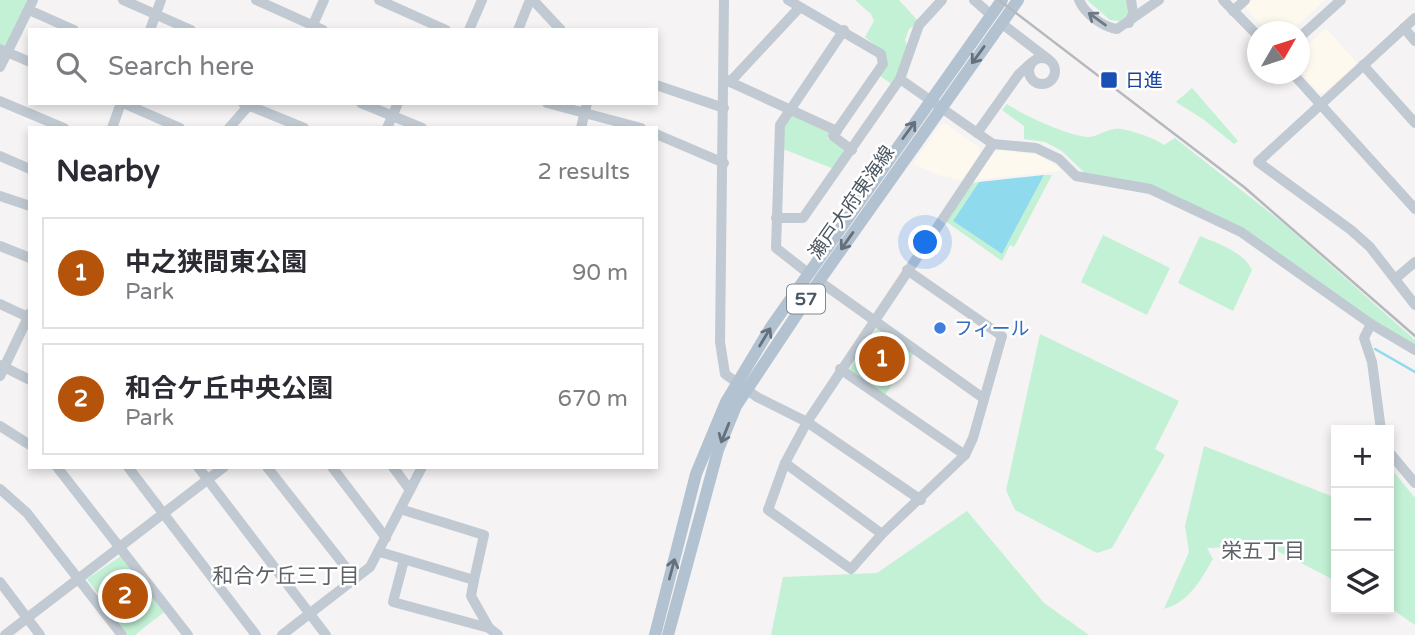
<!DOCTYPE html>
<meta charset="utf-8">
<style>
:root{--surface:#fff;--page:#f7f7f7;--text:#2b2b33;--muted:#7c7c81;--line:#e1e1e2;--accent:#b45309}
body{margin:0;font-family:"Varela Round","Noto Sans JP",sans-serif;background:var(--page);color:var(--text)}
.controls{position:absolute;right:21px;bottom:21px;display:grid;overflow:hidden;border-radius:0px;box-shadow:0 4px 10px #0003}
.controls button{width:63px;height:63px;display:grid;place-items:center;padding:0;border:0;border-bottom:2px solid var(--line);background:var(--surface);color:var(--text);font:35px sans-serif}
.compass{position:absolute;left:1247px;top:21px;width:63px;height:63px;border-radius:50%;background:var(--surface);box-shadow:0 4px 10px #0003;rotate:51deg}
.you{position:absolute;left:926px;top:243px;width:24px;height:24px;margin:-18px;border:5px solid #fff;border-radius:50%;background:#1a73e8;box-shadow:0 0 0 10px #1a73e833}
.badge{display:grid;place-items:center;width:46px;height:46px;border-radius:50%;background:var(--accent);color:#fff;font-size:23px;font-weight:700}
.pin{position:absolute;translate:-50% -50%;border:4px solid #fff;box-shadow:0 2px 7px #0006}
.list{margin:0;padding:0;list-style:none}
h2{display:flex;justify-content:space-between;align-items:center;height:91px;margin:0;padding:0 28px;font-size:30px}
h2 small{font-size:23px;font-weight:400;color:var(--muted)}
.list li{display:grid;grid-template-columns:46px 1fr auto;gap:21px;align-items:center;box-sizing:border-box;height:112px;margin:0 14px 14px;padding:0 14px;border:2px solid var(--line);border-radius:0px}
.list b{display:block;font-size:26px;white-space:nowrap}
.list p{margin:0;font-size:23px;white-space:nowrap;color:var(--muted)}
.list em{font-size:23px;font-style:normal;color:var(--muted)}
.icon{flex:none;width:38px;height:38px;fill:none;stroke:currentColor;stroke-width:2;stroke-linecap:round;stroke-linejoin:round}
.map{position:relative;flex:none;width:1415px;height:635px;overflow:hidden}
.search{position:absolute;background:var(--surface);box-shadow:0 4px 10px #0003;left:28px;top:28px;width:630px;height:77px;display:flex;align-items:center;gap:18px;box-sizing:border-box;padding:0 24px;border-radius:0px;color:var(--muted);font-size:26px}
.panel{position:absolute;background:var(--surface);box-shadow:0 4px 10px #0003;left:28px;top:126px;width:630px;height:343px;border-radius:0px}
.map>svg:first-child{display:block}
.commercial{fill:#fdf9ef}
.green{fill:#c3f1d5}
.water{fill:#90daee}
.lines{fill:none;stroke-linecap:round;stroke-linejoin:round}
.stream{stroke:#90daee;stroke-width:2.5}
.minor{stroke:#c1cad2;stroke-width:10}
.major{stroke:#b3c2d1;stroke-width:12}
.rail{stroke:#b5b8bd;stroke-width:2.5}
.oneway{stroke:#6e7983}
.oneway2{stroke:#64717d}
.transit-dot{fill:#1a4fb4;stroke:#fff;stroke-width:2.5}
.shop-dot{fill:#3f7fe0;stroke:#fff;stroke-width:2.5}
.labels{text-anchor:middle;stroke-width:5;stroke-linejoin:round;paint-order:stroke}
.shield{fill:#fff;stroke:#808990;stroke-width:2}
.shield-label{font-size:18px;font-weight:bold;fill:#4a5661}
.transit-label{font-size:19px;fill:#164399;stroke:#fff;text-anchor:start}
.street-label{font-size:19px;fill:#4a5661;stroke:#fff}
.shop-label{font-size:19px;fill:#366cbe;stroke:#fff;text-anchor:start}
.neighbourhood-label{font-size:21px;fill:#5f6368;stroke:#fff}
</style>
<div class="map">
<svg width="1415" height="635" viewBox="0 0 1415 635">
<rect width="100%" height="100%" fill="#f5f3f3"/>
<g class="commercial">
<path d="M1253,0H1325L1290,32L1267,31L1247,10L1246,6Z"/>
<path d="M1326,28L1357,63L1324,93H1319L1300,71V52Z"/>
<path d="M946,124L979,147L980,154L962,180L937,175L913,164L940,125Z"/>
<path d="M1000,150L1039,155L1063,171L974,180L994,153Z"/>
</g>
<g class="green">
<path d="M0,0H29L7,46L0,47Z"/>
<path d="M855,0H899L919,22L909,29L905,40L908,48L893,85L880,76L888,65L886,54L865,37L874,21L871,14Z"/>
<path d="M1087,0H1126L1128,16L1120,21L1110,20Z"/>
<path d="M1192,88L1238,141L1234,144L1203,119L1176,102Z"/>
<path d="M1007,104C1023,115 1068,136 1088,137C1096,137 1106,130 1114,129C1124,127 1157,139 1164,145L1175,138L1282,222L1415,340V347L1373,322L1242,229L1155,188L1087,175L1062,151L1045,142L1024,139V126L1002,110Z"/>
<path d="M791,112L832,131L827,138L843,149L844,154L834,169L783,149L784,127Z"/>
<path d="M1044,175H1052L1014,247L1010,245L1002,261L945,221L973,183L979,182L953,221L1002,254Z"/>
<path d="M1103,235L1170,268L1147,315L1081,282Z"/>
<path d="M1200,236C1217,243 1244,252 1252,270L1233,311L1178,283Z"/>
<path d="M877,328L914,353L885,395L849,370Z"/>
<path d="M1040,334L1179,401L1155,449L1165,455L1112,548L1097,553L1015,510L1006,490Z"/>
<path d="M1204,446L1336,498V581L1258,541L1235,547L1207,548L1213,559C1200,581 1189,602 1164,609L1189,552L1185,526Z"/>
<path d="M1389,466L1415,498V625L1389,607Z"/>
<path d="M967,511L1044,603L1089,635H771L783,577L877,573Z"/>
<path d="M121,556L164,612L135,635H128L87,579Z"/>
</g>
<path class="water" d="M1044,175L1002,254L953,221L979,182Z"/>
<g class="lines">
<path class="stream" d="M1375,349L1415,372"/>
<g class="minor">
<path d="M123,0L191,30"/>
<path d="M256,0L323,30"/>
<path d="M379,0L446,30"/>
<path d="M533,0L561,30"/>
<path d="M724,0L720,342L725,374L757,397L807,422L921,500"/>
<path d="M788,0L881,54L883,64L833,136L852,150"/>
<path d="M974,0L991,15"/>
<path d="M1079,0C1085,14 1103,27 1117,29L1159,0"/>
<path d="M1223,0L1258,36"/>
<path d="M29,10L74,30"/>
<path d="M1233,11L1245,0"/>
<path d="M1415,18L1258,162L1351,230L1370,247L1415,305"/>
<path d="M1001,23L1048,59"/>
<path d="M1129,23L1133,13L1131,0"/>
<path d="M1404,28L1415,41"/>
<path d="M311,29L324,0"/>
<path d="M150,30L161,0"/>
<path d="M469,30L482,0"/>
<path d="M518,30L530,0"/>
<path d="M1300,37L1341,0"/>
<path d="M0,49L30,62"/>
<circle cx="1042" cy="71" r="13"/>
<path d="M1363,65L1415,123"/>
<path d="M0,67L33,0"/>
<path d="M1293,74L1415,209"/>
<path d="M900,79L993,144L1036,148L1059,159L1076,176L1150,189L1241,232L1371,324L1415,350"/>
<path d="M727,80L730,82L799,8"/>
<path d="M730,82L837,131"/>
<path d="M656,85L724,108"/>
<path d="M0,101L64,128"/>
<path d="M123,103L180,128"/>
<path d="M243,103L304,128"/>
<path d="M361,103L422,128"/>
<path d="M547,103L641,128"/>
<path d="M112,128L121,103"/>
<path d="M229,128L251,103"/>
<path d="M387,128L398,103"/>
<path d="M581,128L587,103"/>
<path d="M977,133L1019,74L1031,63"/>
<path d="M656,134L724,163"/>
<path d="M0,156L30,169"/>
<path d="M0,196L30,206"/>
<path d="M776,218H803L900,79L919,25L942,0"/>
<path d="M0,246L30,258"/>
<path d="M907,270L1002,336L973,438L965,455L882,534L851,569L768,510L785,463L807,422L993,144"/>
<path d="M808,273L776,248L780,125L844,30"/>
<path d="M1395,279L1415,262"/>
<path d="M819,281L983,398"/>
<path d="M0,304L30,318"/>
<path d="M1371,324L1364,338L1372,362L1381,430"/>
<path d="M0,365L30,380"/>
<path d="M840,369L965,455"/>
<path d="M0,376L30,313"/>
<path d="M0,426L30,445"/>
<path d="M1389,452L1415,483"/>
<path d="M785,463L882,534"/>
<path d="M57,467L188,635"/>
<path d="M128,467L256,635"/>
<path d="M198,467L326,635"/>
<path d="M267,467L355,579"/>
<path d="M332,467L386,538"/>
<path d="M393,467L410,490"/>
<path d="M0,489L27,513L122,635"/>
<path d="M400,509L484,535L474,580"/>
<path d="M380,552L474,580L471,596L489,628"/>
<path d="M404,560L393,602L489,628L498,635"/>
<path d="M0,582L40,635"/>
<path d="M5,635L224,467"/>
<path d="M282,635L370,567L422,467"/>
</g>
<g class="major">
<path d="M655,635L696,474L726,402L771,327L1002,0"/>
<path d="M668,635L718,450L736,406L819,281L1018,0"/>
</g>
<path class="rail" d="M999,0L1244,187L1415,336"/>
</g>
<defs><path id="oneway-shaft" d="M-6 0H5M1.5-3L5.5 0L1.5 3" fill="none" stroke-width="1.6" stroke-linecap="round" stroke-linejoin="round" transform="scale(1.75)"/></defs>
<use class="oneway" href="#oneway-shaft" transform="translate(1097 19) rotate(-144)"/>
<g class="oneway2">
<use href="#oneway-shaft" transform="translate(978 55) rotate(126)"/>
<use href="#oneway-shaft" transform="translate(909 130) rotate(-54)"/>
<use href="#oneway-shaft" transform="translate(847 241) rotate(125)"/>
<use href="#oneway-shaft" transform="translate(765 337) rotate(-59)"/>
<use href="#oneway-shaft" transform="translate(725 433) rotate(112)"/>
<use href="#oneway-shaft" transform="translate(672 569) rotate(-75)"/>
</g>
<rect class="transit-dot" x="1100" y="71" width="18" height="18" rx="3.5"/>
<circle class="shop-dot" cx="940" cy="328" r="7"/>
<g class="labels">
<rect class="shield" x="787" y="284.5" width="38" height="29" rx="5"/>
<g class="shield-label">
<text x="806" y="305">57</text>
</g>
<g class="transit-label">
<text x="1125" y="87">日進</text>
</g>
<g class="street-label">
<text transform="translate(851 202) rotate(-55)" y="7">瀬戸大府東海線</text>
</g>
<g class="shop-label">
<text x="954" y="335">フィール</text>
</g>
<g class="neighbourhood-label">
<text x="1263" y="558">栄五丁目</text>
<text x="286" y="583">和合ケ丘三丁目</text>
</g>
</g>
</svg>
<div class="controls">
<button>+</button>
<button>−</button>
<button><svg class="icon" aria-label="layers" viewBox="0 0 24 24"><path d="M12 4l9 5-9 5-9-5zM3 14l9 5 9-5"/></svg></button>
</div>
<svg class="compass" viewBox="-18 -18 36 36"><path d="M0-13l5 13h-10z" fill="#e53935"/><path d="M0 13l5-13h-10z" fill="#7c7c81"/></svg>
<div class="you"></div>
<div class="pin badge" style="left:882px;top:359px">1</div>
<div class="pin badge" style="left:125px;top:596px">2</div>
<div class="search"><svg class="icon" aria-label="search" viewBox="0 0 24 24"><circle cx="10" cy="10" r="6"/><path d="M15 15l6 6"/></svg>Search here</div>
<section class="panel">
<h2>Nearby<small>2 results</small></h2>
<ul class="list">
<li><span class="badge">1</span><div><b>中之狭間東公園</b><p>Park</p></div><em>90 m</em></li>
<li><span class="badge">2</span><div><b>和合ケ丘中央公園</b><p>Park</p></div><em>670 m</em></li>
</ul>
</section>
</div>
